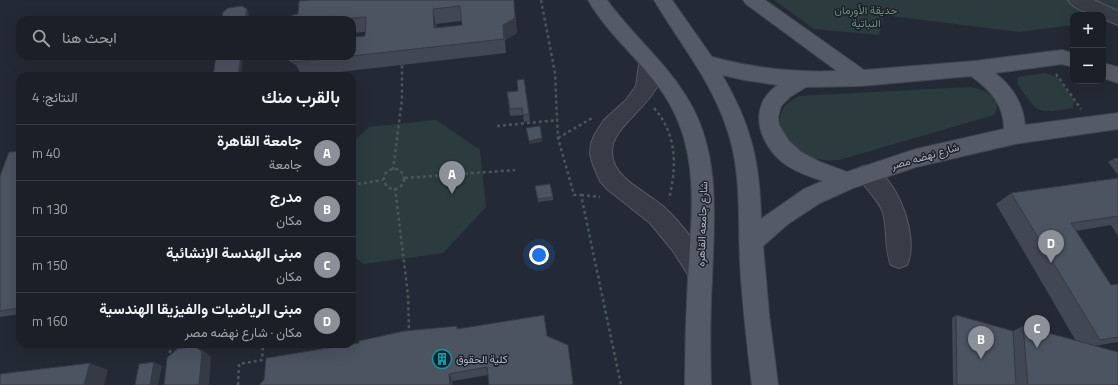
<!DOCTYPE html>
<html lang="ar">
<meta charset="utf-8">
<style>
:root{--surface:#1b2028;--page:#282d34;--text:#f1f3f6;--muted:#a0a3a8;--line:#393e45;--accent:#8c9099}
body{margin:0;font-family:"Titillium Web",Vazirmatn,sans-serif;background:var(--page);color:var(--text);direction:rtl}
.controls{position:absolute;right:12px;top:12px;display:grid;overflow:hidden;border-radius:8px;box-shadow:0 4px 16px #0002}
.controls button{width:36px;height:36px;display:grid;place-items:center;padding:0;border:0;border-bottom:1px solid var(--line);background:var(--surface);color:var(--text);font:20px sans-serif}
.you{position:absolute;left:539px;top:255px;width:14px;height:14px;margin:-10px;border:3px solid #fff;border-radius:50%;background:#1a73e8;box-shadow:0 0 0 6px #1a73e833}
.badge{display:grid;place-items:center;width:26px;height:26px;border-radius:50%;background:var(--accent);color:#fff;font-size:13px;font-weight:700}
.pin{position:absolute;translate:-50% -33px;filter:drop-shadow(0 1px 2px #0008)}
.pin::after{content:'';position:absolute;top:21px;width:14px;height:12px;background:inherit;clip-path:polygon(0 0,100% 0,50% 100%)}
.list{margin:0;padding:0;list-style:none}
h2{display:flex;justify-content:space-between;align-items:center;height:52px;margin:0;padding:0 16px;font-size:17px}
h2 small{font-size:13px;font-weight:400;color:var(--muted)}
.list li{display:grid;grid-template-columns:26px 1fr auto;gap:12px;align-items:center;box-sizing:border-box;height:56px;padding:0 16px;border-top:1px solid var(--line)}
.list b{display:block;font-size:15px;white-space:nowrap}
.list p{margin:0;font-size:13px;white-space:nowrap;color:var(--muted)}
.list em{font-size:13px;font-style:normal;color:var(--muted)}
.icon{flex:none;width:22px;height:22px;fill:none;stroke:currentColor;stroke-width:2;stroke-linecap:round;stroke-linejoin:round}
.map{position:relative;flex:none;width:1118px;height:385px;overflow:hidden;direction:ltr}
.search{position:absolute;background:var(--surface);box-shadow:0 4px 16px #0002;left:16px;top:16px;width:340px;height:44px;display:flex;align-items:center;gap:10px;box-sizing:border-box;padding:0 14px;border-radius:12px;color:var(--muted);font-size:15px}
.panel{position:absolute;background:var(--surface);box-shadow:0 4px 16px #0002;left:16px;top:72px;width:340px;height:276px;border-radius:12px;direction:rtl}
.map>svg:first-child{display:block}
.green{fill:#2c3c3e}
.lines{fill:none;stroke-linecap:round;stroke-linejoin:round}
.minor-casing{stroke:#545964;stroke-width:2}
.major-casing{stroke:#40454f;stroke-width:2}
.path{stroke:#4a575a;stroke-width:2.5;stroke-dasharray:3 3;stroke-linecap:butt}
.minor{fill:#373c46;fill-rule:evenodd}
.major{fill:#555b66;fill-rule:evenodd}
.wall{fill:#414753;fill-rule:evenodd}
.shaded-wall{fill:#353a44}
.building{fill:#4c5361;stroke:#353a44;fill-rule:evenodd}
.labels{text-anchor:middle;stroke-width:3;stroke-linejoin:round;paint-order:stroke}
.park-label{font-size:11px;fill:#6c9078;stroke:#1c212b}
.street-label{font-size:11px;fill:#b1b6c2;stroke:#1c212b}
.poi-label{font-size:11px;fill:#b1b6c2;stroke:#1c212b;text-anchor:start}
</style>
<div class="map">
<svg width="1118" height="385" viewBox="0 0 1118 385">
<rect width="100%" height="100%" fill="#242a35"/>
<g class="green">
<path d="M774,0H1118V19L1103,21V15H1073V25L1019,32L884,15L879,35L814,29Z"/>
<path d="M1046,73L1058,78L1074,100L1073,108C1036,114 1038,114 1017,83L1018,77Z"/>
<path d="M970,87C983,89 996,95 997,108L994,115L839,160C829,161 820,160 811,157C782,146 764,111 800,96Z"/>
<path d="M436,120L480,150L486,207L443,253L364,264L352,255V143L369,127Z"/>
</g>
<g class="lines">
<defs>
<g id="minor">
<path d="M1068,0H1094L1118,11V25L1103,19V15C1092,15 1074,10 1068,0Z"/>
<path d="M649,58L656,60C676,97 610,120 612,153C613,180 649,192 666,209C684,226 701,250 712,273L708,281L700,284L692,281L673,251L650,223L607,189L600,181L593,165L590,154L591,143L595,134L604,120L626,100L636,86L639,65L642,60Z"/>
<path d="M868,165C897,175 920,237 907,265L899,268L891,265C884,249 888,230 883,213C878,198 864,188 857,174L860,167Z"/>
</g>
<g id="major">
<path d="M588,0H607C632,35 667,63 689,101C721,156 714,218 712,279C710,314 710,350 711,385H685C685,350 686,314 688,279C691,222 700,163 673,110C652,68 611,40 588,0Z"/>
<path d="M654,0H672L712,57C753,68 794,73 837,71L746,4L743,0H765L864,70L975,61L1062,50L1073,53V67L1062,64L995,73C1012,86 1023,103 1025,125L1118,113V129L1015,144L916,167L853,188L820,203L788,224L763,246L769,314L778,385H752C747,344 742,303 740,261C738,216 742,170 726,126C710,79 679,42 654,0ZM722,75L744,80L778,85C746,106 759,146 786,165C797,172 810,177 823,181L804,189L761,219C760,162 751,124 722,75ZM971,76C990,90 1004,104 1004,129L916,149L847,172L820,162L801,152L789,141L779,125L778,117L781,106L790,97L806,87L861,86Z"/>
<path d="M1103,63L1118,67V83L1103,78Z"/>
</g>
</defs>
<use href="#minor" class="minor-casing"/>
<use href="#major" class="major-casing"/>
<g class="path">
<path d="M541,0L555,73L558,138L574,195H581L621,385"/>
<path d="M1056,74L1081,109"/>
<path d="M654,108C677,134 677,166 669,199"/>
<path d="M497,126L558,120"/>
<path d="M558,138L592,118"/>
<circle cx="394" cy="179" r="10"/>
<path d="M393,170L402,99V65"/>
<path d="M405,178L515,170"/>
<path d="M352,185L383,180"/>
<path d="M395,188L408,295L409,332"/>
<path d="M581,195L600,197"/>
<path d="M169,359L171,344"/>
<path d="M238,385L239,364L262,360L263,344"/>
</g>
<use href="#minor" class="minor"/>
<use href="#major" class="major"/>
</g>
<g class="wall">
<path d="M514,0L517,33L505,40L506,53L305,76H302L296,65L289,61L286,56H352L365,36V32L352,33V20H285ZM461,21L462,25L437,28L436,24Z"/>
<path d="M517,80L529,114L530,121L524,122L523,115L510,116L507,92L518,91Z"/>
<path d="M20,151V314L0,317V176Z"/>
<path d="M1118,158V175L1108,162L1113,159Z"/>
<path d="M1118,178V236L1111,225L1076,231L1111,285L1118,284V342L1094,346L1118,385H953L952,318L956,315L1013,331L1023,326L1076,341L996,204L1011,193Z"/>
<path d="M535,186L553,197V200L538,202Z"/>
<path d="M458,328L547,336L573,383V385H489L488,375L453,381L264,380Z"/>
</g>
<g class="shaded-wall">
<path d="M247,9L249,13L248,20H245Z"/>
<path d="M433,9L436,24L437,43L434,28Z"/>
<path d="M515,18L517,33L505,40L503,25Z"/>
<path d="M241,56H243L241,76H238Z"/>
<path d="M542,138V142L529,144V141Z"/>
<path d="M195,346L205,352L211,357L209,385H199Z"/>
<path d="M154,362L162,366L158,385H150Z"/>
<path d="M90,363L108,370L104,385H84Z"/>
<path d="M449,374L453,381V385H450Z"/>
</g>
<g class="building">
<path d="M310,0H514L515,18L503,25L504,39L352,56V37L365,36L366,17L339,19V20H285L293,15L298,14L299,1ZM460,6L462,25L434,28L433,9Z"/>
<path d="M242,6L247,9L245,20H222L223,12L228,8Z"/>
<path d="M216,56H241L238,76H213Z"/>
<path d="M295,56H349L294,62Z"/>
<path d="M524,79L529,114L523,115L522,108L510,109L507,92L518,91L517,80Z"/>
<path d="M540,126L542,138L529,141L526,128Z"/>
<path d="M20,151V308L0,311V176L9,152Z"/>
<path d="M1118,158V165L1113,159Z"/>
<path d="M1118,178V216L1071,223L1111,285L1118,284V337L1100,340L1011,193Z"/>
<path d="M550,184L553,197L538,199L535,186Z"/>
<path d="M544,315L547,336L568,345L573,383L572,385H489L487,367L449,374L450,385H259L264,380L266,358L359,343V341L404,331L457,326V329Z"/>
<path d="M956,315L1013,331L1016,385H957Z"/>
<path d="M1023,326L1118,352V385H1028Z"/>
<path d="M195,346L202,352L199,385H164L167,358L177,349Z"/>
<path d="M154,362L150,385H135L139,364Z"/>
<path d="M90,363L84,385H0V374Z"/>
</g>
<defs>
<symbol id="building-ring" viewBox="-11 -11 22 22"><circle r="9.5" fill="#1c212b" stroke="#0f9aa8" stroke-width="1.5"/><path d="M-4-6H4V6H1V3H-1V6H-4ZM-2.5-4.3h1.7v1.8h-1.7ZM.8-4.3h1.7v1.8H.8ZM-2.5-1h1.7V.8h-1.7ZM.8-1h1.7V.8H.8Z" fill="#0f9aa8"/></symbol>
</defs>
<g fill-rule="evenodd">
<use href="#building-ring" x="431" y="348" width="22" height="22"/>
</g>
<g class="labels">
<g class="park-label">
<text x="866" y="14">حديقة الأورمان<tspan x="866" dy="13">النباتية</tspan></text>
</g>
<g class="street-label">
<text transform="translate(925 156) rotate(-16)" y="4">شارع نهضه مصر</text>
<text transform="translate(702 224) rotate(-88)" y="4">شارع جامعه القاهره</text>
</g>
<g class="poi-label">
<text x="456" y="363">كلية الحقوق</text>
</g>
</g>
</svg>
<div class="controls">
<button>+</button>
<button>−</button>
</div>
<div class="you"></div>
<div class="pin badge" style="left:452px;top:194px">A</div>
<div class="pin badge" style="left:981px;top:359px">B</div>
<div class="pin badge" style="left:1037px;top:348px">C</div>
<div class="pin badge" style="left:1051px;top:263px">D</div>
<div class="search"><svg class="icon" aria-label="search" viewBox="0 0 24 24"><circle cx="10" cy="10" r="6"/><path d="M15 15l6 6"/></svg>ابحث هنا</div>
<section class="panel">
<h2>بالقرب منك<small>النتائج: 4</small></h2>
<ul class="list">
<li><span class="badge">A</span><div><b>جامعة القاهرة</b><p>جامعة</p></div><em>40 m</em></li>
<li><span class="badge">B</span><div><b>مدرج</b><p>مكان</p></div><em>130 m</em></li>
<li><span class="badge">C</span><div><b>مبنى الهندسة الإنشائية</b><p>مكان</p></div><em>150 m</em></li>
<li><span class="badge">D</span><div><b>مبنى الرياضيات والفيزيقا الهندسية</b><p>مكان · شارع نهضه مصر</p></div><em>160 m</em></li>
</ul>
</section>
</div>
